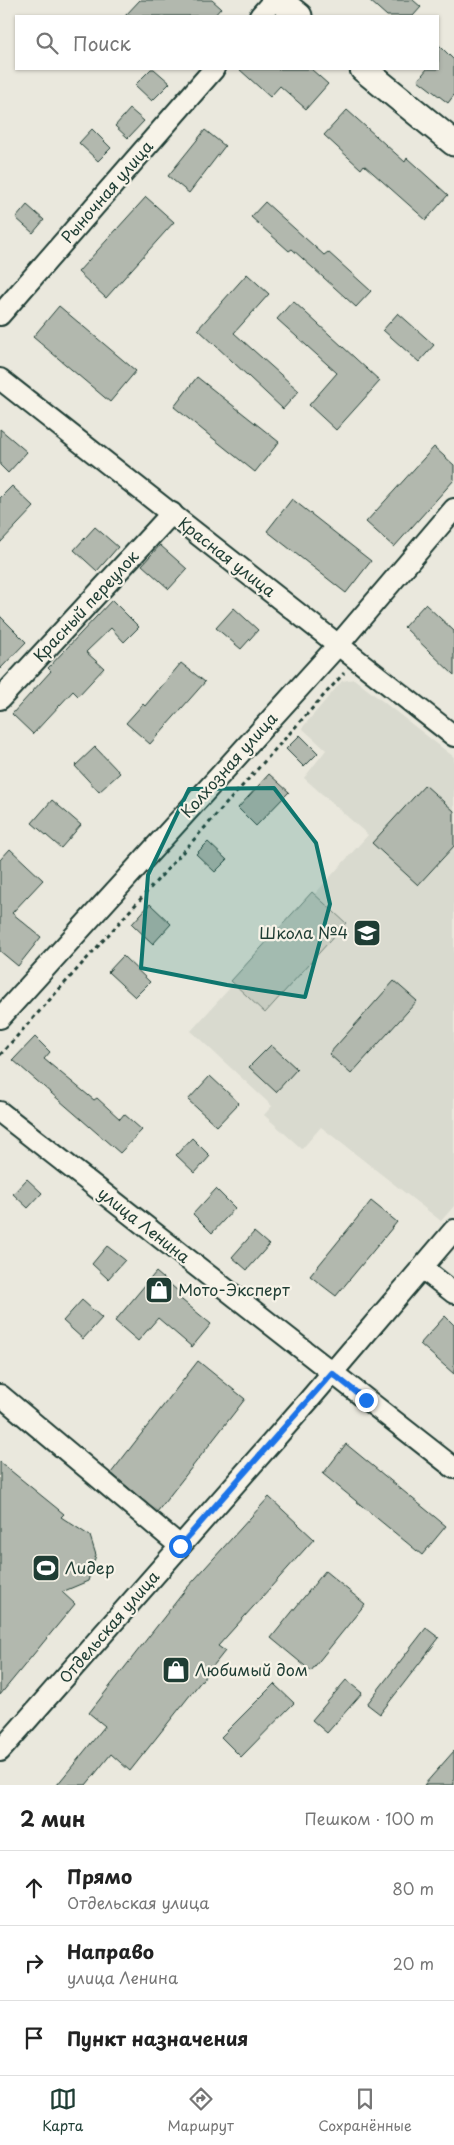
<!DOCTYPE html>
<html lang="ru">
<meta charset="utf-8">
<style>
:root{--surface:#fff;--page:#f6f6f6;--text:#222;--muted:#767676;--line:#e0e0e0;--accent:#1f3d34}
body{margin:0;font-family:"Playpen Sans",sans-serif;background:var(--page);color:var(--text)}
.stop{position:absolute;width:15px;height:15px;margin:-11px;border:4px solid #1a73e8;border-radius:50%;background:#fff}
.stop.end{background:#1a73e8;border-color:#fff;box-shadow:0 1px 5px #0008}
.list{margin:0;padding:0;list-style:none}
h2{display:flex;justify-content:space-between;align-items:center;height:65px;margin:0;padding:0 20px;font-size:21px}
h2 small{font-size:16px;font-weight:400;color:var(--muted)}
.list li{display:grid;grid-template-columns:32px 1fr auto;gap:15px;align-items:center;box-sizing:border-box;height:75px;padding:0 20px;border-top:1px solid var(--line)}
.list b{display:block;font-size:19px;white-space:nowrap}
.list p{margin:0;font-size:16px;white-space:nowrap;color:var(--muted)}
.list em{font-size:16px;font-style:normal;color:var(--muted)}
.icon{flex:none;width:28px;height:28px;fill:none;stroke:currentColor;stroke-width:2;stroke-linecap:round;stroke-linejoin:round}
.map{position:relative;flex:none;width:454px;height:1785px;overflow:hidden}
.search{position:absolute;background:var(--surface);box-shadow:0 1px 4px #0004;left:15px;right:15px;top:15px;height:55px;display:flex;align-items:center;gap:12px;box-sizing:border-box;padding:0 18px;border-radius:0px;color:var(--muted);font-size:19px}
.sheet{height:290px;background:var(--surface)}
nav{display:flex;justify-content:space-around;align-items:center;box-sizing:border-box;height:70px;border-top:1px solid var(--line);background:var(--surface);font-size:14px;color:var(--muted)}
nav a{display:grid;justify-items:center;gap:2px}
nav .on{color:var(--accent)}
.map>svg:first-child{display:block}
.built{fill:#d9dacf}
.green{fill:#c8ccc1;stroke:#74847a}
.building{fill:#b2b8ae;stroke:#1f3d34}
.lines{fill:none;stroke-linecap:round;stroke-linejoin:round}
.minor-casing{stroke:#1f3d34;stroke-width:24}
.major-casing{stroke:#1f3d34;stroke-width:29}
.path{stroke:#1f3d34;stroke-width:3;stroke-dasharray:4 4;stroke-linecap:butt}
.minor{stroke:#f7f3e8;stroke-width:20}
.major{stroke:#f7f3e8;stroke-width:25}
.route{stroke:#1a73e8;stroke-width:6}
.marked{fill:#0f766e;fill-opacity:0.2;stroke:#0f766e;stroke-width:4;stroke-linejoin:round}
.labels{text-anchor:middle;stroke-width:4.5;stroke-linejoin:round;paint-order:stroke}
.street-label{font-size:16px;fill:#1f3d34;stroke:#f7f3e8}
.poi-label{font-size:16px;fill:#1f3d34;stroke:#f7f3e8;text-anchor:start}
</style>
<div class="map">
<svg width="454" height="1785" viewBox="0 0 454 1785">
<rect width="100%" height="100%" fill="#eae8dd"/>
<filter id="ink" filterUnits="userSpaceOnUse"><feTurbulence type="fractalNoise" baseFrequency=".02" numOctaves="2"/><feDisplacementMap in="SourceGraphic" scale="10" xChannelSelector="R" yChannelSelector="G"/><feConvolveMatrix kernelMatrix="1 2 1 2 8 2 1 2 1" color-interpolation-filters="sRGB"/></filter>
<g filter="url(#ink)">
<path class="built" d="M354,679L454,757V1206L441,1221L321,1127L302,1149L264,1115L272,1106L191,1031L368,835L304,778L326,750L302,728L342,681Z"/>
<path class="green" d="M312,892L346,923L265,1013L231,981Z"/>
<g class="building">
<path d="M140,0H212L221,8L214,16H125Z"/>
<path d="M369,0H413L421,7L413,16H387Z"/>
<path d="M438,44L454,60V95L448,103L418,80L427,69H438Z"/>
<path d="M151,69H154L170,83L152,101L135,85Z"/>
<path d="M239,69H311L328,84L306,109L280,86L270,97Z"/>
<path d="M130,109L144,121L128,138L115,126Z"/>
<path d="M347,110L405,162L407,158L448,195L426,220L364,165L361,169L324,135Z"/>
<path d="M92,129L111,148L98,161L79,143Z"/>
<path d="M205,130L225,146L189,193L168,176Z"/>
<path d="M146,197L174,222L106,298L78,272Z"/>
<path d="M265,202L324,255L328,252L371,291L356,307L292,249L289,251L251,217Z"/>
<path d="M27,205L44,220L33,233L16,218Z"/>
<path d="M247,274L269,294L234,333L299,391L283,409L198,329Z"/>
<path d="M293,301L380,381L336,430L309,405L337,373L277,319Z"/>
<path d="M59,306L136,371L110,402L33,337Z"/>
<path d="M398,313L434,345L419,362L383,330Z"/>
<path d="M197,377L279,442L255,472L174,407Z"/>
<path d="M0,429L27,452L8,473L0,465Z"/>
<path d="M434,447L454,465V480L394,547L366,522Z"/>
<path d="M12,486L34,507L0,543V498Z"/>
<path d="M292,499L371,561L346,593L267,531Z"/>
<path d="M95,527L118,547L97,571L74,550Z"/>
<path d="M160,545L187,569L169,589L142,565Z"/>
<path d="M112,600L139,627L124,642L111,628L86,652L104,668L78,696L73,691L33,734L12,714L51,671L48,668Z"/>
<path d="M425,604L454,631V675L404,627Z"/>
<path d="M234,608L258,630L241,649L216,628Z"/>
<path d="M0,616L26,642L0,669Z"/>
<path d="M181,663L205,682L150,744L126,723L143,704L145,706Z"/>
<path d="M300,735L318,753L304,767L286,749Z"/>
<path d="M95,747L120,773L99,792L75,766Z"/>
<path d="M269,774L289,792L256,826L238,808Z"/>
<path d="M425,785L454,811V846L418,885L372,843Z"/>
<path d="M52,800L81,825L61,848L32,823Z"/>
<path d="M208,842L227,860L215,872L196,854Z"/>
<path d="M10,849L43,880L12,913L41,937L18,966L0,951V860Z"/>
<path d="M150,904L171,924L153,944L132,924Z"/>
<path d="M123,956L150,982L135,997L108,972Z"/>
<path d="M394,981L417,1001L351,1074L329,1054Z"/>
<path d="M35,1037L50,1052L44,1059L94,1100L97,1098L120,1119L124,1114L142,1130L120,1153L13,1060Z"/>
<path d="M271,1045L297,1069L276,1092L249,1067Z"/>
<path d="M210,1076L239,1103L217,1126L188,1100Z"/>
<path d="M192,1138L210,1156L195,1173L176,1155Z"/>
<path d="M27,1179L42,1193L28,1208L13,1194Z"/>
<path d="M216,1189L235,1208L212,1233L193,1214Z"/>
<path d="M371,1201L397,1222L336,1296L310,1276Z"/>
<path d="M254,1232L269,1245L247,1270L232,1257Z"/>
<path d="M107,1246L125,1260L108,1279L92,1264Z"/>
<path d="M156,1272L179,1292L177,1296L211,1324L192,1347L158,1318L138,1341L115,1321Z"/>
<path d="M82,1300L102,1318L83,1339L63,1321Z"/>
<path d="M445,1316L454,1325V1374L420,1344Z"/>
<path d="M198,1361L245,1399L157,1512L111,1473Z"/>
<path d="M346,1444L446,1526L422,1555L323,1474Z"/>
<path d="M0,1462L64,1514L61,1517L90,1536L96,1555L88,1581L62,1592L75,1604L0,1695Z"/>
<path d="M269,1497L314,1539L218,1646L225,1651L130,1771L111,1754L86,1785H57L105,1726L89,1713L186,1589Z"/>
<path d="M325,1571L365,1604L311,1671L271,1638Z"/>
<path d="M426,1628L439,1638L380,1714L367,1704Z"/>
<path d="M346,1680L362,1693L327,1733L312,1720Z"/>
<path d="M274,1684L294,1703L241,1757L221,1737Z"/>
<path d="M454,1751V1785H424Z"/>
</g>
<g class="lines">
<defs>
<g id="minor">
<path d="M260,16L274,0"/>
<path d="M0,315L214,69"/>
<path d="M0,379L454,736"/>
<path d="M0,699L172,513"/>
<path d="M0,1018L339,644L454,509"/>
<path d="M0,1112L454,1468"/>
<path d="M422,1268L454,1293"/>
<path d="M0,1395L180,1546"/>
<path d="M0,1751L309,1400L454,1230"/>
</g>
<g id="major">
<path d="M279,0L299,16"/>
<path d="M363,69L454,143"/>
</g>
</defs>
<use href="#minor" class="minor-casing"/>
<use href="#major" class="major-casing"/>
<path class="path" d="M0,1055L344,673"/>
<use href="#minor" class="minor"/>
<use href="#major" class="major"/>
</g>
</g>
<g class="lines" filter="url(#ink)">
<path class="route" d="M180,1546L332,1373L366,1400"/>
</g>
<path class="marked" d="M274,788L316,843L330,904L305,997L227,985L141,968L148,875L189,789Z"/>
<defs>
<symbol id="school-square" viewBox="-11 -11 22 22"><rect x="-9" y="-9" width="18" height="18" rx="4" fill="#1f3d34" stroke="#f7f3e8"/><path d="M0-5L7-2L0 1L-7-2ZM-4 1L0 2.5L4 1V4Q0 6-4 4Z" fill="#fff"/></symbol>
<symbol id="shop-square" viewBox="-11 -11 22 22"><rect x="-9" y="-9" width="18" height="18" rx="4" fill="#1f3d34" stroke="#f7f3e8"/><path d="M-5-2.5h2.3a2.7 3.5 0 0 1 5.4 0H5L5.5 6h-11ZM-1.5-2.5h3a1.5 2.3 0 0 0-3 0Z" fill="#fff"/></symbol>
<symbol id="stadium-square" viewBox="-11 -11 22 22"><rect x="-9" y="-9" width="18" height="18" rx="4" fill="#1f3d34" stroke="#f7f3e8"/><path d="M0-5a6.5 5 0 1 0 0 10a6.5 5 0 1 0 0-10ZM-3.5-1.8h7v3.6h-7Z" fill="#fff"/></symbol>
</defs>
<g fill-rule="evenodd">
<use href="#school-square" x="351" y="917" width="32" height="32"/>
<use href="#shop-square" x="143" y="1274" width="32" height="32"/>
<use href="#stadium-square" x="30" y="1552" width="32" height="32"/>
<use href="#shop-square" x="160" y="1654" width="32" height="32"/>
</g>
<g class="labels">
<g class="street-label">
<text transform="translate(107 192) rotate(-49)" y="6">Рыночная улица</text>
<text transform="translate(227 557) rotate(38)" y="6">Красная улица</text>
<text transform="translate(86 606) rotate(-47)" y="6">Красный переулок</text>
<text transform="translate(229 765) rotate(-48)" y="6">Колхозная улица</text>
<text transform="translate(144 1225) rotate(38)" y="6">улица Ленина</text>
<text transform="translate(109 1627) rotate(-49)" y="6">Отдельская улица</text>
</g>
<g class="poi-label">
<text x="348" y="939" text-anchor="end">Школа №4</text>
<text x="178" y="1296">Мото-Эксперт</text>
<text x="65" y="1574">Лидер</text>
<text x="195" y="1676">Любимый дом</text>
</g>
</g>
</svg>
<div class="stop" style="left:180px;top:1546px"></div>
<div class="stop end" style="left:366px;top:1400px"></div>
<div class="search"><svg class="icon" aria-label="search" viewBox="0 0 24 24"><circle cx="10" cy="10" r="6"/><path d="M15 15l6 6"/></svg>Поиск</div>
</div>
<section class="sheet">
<h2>2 мин<small>Пешком · 100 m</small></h2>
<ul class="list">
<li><svg class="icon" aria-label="ahead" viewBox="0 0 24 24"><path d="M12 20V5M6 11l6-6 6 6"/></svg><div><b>Прямо</b><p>Отдельская улица</p></div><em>80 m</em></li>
<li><svg class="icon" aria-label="right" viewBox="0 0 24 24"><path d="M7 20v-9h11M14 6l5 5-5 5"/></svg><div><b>Направо</b><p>улица Ленина</p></div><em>20 m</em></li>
<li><svg class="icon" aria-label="arrive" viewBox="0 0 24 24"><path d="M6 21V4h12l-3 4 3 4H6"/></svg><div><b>Пункт назначения</b></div></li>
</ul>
</section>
<nav>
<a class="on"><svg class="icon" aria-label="map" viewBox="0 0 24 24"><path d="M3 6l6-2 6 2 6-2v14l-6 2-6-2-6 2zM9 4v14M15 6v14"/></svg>Карта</a>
<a><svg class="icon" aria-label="directions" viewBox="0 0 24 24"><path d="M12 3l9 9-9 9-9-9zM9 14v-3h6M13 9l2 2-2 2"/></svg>Маршрут</a>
<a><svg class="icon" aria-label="saved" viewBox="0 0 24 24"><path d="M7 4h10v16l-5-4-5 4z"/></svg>Сохранённые</a>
</nav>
